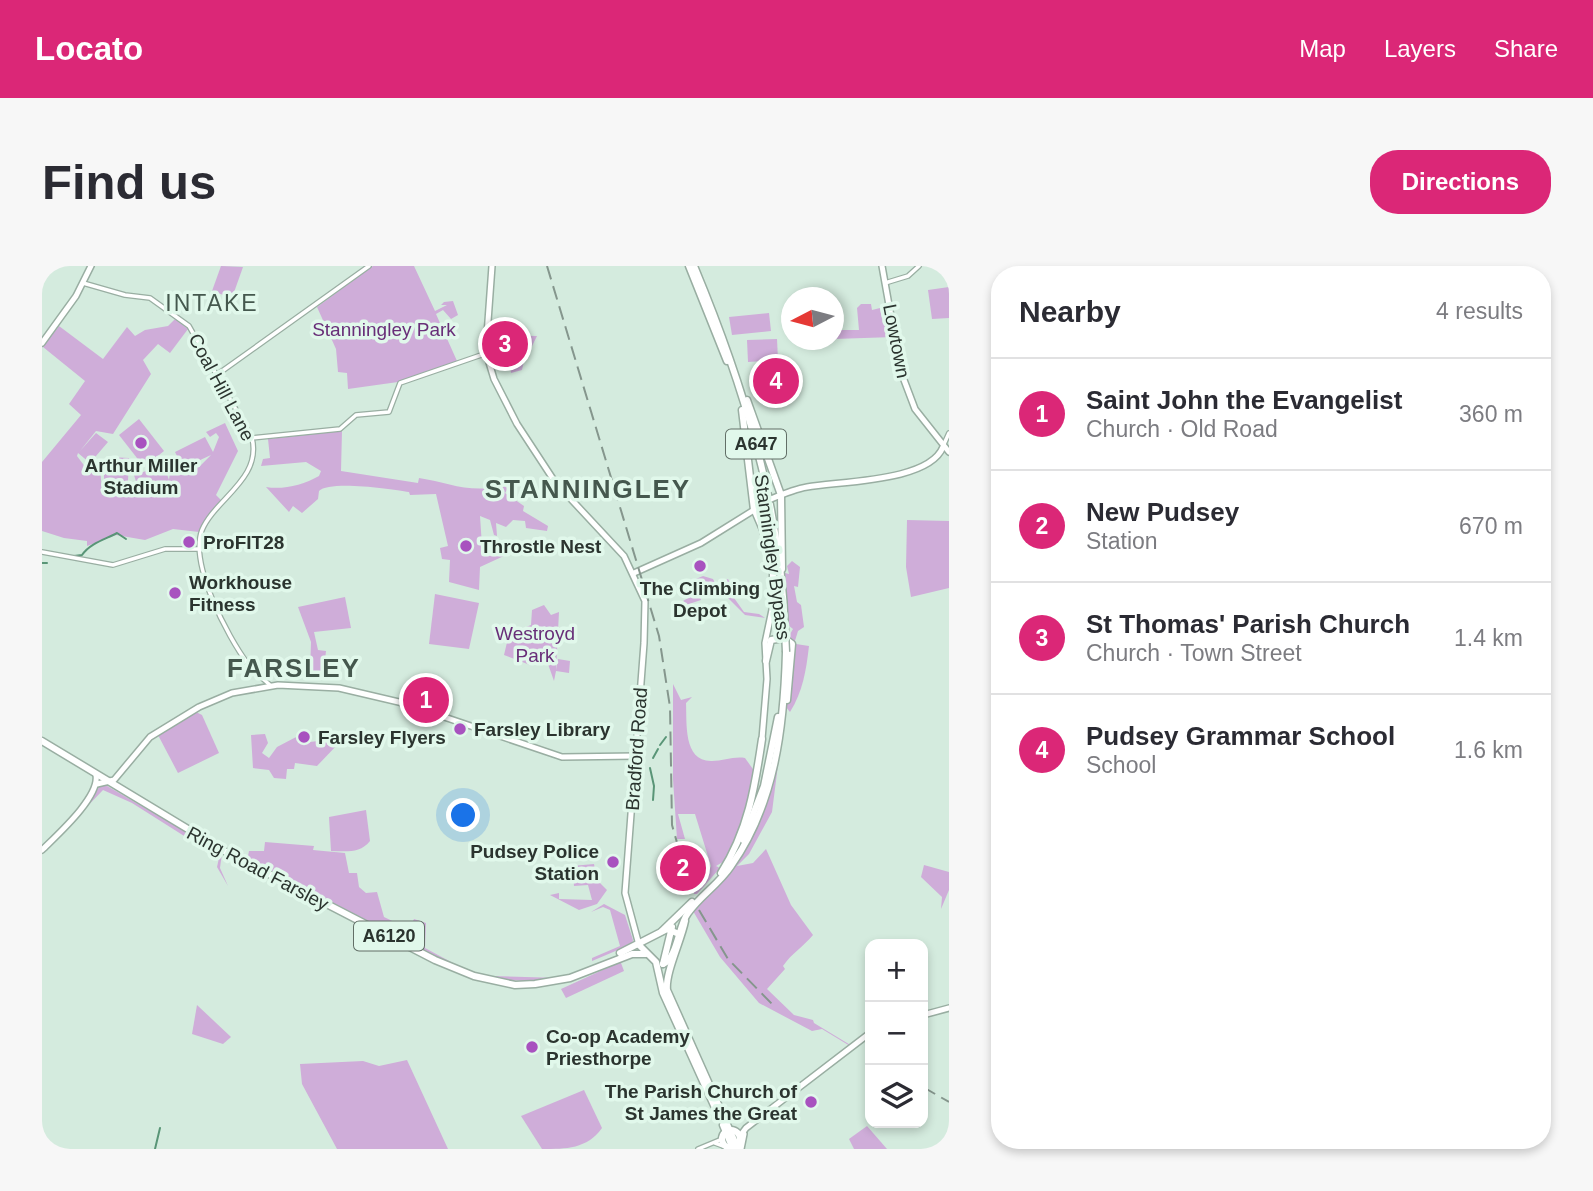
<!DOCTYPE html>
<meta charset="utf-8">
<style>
:root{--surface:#fff;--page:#f7f7f7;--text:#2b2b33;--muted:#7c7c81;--line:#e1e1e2;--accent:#db2777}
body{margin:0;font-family:Arial,sans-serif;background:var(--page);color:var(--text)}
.controls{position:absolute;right:21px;bottom:21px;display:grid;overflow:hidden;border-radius:14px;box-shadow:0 4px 10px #0003}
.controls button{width:63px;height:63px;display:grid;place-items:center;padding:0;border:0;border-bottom:2px solid var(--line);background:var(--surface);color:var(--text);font:35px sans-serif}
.compass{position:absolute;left:739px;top:21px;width:63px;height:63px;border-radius:50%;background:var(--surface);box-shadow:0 4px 10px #0003;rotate:264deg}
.you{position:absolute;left:422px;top:550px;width:24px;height:24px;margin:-18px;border:5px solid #fff;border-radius:50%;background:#1a73e8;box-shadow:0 0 0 10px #1a73e833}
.badge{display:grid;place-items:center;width:46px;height:46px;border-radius:50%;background:var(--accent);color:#fff;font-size:23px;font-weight:700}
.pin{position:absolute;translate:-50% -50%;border:4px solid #fff;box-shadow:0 2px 7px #0006}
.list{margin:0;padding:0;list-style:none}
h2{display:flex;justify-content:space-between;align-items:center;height:91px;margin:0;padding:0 28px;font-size:30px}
h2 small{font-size:23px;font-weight:400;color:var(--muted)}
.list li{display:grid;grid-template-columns:46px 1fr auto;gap:21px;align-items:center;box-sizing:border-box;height:112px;padding:0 28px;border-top:2px solid var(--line)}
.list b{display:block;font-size:26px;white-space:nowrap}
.list p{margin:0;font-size:23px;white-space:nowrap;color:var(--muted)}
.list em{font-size:23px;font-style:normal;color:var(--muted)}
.icon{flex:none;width:38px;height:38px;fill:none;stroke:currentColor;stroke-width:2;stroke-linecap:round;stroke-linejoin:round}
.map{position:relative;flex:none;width:907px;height:883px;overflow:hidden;border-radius:28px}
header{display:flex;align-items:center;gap:42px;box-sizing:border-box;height:98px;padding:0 35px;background:var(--accent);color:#fff}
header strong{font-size:33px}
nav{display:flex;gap:38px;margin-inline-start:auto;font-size:24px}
.intro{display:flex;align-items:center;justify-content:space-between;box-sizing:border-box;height:168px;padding:0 42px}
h1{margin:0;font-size:49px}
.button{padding:18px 32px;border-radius:28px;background:var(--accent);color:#fff;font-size:24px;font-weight:700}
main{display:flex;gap:42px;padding:0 42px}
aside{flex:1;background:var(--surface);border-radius:28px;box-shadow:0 4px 10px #0003}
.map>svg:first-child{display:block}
.green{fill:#cfadd9}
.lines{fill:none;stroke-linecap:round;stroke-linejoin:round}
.stream{stroke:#599577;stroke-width:2}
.minor-casing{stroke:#99aea2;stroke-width:6}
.major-casing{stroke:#99aea2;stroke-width:8}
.highway-casing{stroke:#99aea2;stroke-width:9}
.minor{stroke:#fff;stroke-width:3.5}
.major{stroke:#fff;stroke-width:5}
.highway{stroke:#fff;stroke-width:6}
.rail{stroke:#85968d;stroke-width:2;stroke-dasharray:14 7;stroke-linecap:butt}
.major-bridge-casing{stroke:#99aea2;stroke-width:8;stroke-linecap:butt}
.highway-bridge-casing{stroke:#99aea2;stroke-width:9;stroke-linecap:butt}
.major-bridge{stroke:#fff;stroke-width:5}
.highway-bridge{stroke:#fff;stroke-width:6}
.poi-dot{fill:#a852bf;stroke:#e1f8eb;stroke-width:2.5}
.labels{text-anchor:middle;stroke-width:7;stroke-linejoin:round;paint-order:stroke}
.shield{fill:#e1f8eb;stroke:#626f67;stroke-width:2}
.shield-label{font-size:18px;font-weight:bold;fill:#2b342f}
.park-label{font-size:19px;fill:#682e78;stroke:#e1f8eb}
.street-label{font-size:19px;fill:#2b342f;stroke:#e1f8eb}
.poi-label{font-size:19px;font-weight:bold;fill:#2b342f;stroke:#e1f8eb;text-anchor:start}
.quarter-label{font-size:23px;letter-spacing:2px;fill:#45584e;stroke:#e1f8eb}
.district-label{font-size:26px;font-weight:bold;letter-spacing:2px;fill:#45584e;stroke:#e1f8eb}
</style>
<header>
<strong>Locato</strong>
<nav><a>Map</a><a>Layers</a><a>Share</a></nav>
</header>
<div class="intro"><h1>Find us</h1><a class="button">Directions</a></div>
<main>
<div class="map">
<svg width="907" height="883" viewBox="0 0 907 883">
<rect width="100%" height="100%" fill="#d4ebde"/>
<g class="green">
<path d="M179,0L201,1L190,32L170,25Z"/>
<path d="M331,0H372L393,45L405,39H399L402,36L411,35L416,49L409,53L401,44L394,48L415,95L356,116L306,123L305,107L296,106L294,83L275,41Z"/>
<path d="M907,21V52L890,53L886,24Z"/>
<path d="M819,38H829L830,44L838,42L841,58H851L852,71L792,73V64H817L815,42Z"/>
<path d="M727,47L729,65L690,69L687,51Z"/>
<path d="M133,53L146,63L128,87L116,78L101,94L109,108L71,168L54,165L38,185L54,167L66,176L48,197L36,187L35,190L44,202L58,198L60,229L66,224H85L93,218L97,227L110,222L97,225L92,209L122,199L127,214L129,200L145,206L158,200L169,189L141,202L133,186L163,171L171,186L177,171L174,167L168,171L164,166L183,157L196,185L174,229L180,235L157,266L131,263L103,274L74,269L45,280V275L22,272L0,265V196L39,149L27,138L43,115L1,81L17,60L61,93L85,61L93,70L103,64L126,60Z"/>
<path d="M448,69L495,70L490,80L485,81L480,104L469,107L466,85L450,84Z"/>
<path d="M735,73L736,94L706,96L705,74Z"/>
<path d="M746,114L748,131L717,133L716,117Z"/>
<path d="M97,153L122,185L102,201L77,169Z"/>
<path d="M300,165L299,205L376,217L377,212C403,216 421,225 449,222L450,216L466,222L463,227L482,240L481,245L506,260L505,265L484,262L483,255L471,254L464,261L454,257L455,270L452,269L448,254L438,250L440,280L457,284L464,289L438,301L437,324L407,316L408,294L400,293L398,282L406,280L394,228L368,229L367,226C350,223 287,214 277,225L276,233L260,247L251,240L247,246L224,221C241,224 261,219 277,210L279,205L264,196L219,200L221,193L228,192L226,173Z"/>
<path d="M67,191L87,192L86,215L81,222L62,219V199Z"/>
<path d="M865,254L907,255V322L869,331L864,301Z"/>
<path d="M750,295L758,301L756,321L752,320L755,336L759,339L762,361L756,365L752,378L747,370L751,363L746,359L743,307L747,308L745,300Z"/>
<path d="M661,310L671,313L674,319L686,313L689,319L685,322L702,346L717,348L723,352L703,349L682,328L670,325L674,323L671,319L659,325L655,319L659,334L644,339L641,335L653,328L648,324L649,315Z"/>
<path d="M393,328L437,337L427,383L387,378Z"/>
<path d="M303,331L309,362L272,366L276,384L284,385L283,394L290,395L289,405L268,407L269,376L256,341Z"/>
<path d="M502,339L509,349L517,346L514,404L516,393L528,395L527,407L514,405L512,415L506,398L488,399L462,389L467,368L489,359L490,344Z"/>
<path d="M754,378L767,380C764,405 761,425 748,446L744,441Z"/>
<path d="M631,418L639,434L650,431L644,437C645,457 641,496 670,495C681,495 692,490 703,492L713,506L701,559L686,593L674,600L678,602L655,628H652L651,620L670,607L665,611L669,600L653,548H636L643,573H635L631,513Z"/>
<path d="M154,446L160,449L177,487L136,507L116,469Z"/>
<path d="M223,468L226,477L220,487L227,492L235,481L256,470L260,477L284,474L285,479L292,475L296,478L275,500L253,497L252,503H245L244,513L232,512L227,504L211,502L209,469Z"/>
<path d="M740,468L730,546L707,588L695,600L711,597L724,583L749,639L771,669C761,681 750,687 741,700L743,703L725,723L752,749L771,754L772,757L810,780H808L780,763L770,765L717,737L678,691L651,645C708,595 725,539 740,468Z"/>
<path d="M60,517L180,587L178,602L186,620L175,601L177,592L90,537L61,524L37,549Z"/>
<path d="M324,544L328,575C318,588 303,585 289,585L287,551Z"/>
<path d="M223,576L272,580L271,584L303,587L307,607H315L317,621L324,627L335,626L342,651L367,663L372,653L384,657L383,682L422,703L448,710L518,712C454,722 417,703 362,675V670L357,672L197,589V585L206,590L207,585H222Z"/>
<path d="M552,598L555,614L565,624L555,638L537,644L508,629L517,627V633L550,634L546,619L532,620L530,600Z"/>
<path d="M882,599L907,606V624L899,643L900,631L879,611Z"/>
<path d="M562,638L583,649L591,674L590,678L550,695V692L578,680L568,644L561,641L549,646Z"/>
<path d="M576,697H579L582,705L524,732L519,723Z"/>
<path d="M155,739L189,771L181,778L150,768Z"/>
<path d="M365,794L406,883H295L260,818L258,798L321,795L337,800Z"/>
<path d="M542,824L560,862C545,883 524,883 500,883L479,850Z"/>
<path d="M825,860L845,883H812L807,873Z"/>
</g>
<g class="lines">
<g class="stream">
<path d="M32,290L40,289C48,277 64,273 75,267L84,273"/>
<path d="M0,297H5"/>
<path d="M618,479L624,471"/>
<path d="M611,492L616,483"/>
<path d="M608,502L612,520L611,534"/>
<path d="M113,883L118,862"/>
</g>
<defs>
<g id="minor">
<path d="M41,17L83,29L108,32L147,60L210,172C220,213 173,233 160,264C147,297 185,370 206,398C212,407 222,413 229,420"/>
<path d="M843,17L866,10L877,0"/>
<path d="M176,108L327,0"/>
<path d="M210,172L298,163L314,149L347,146L358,117L445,87"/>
<path d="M902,178L907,167"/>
<path d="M0,286L71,299L123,283H156"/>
<path d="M673,877L684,881"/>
<path d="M656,883L680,873"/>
</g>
<g id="major">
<path d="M450,0L445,69L446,93L452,113L475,158L513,216L582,290L603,335L602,377L583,627L597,679"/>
<path d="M840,0L859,106L873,143L907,186"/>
<path d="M0,77L34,30L49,0"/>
<path d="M729,233C741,228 753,223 765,221C798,215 887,216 901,181"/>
<path d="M712,244L721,265L729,301"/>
<path d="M592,307L659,277L720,239"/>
<path d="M720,473L725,413L723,377L731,339"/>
<path d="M55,518L72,514L108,471L157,441L190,427L236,419L297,422L361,437L520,491L594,490"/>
<path d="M0,584C15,569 58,531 54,509"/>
<path d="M881,749L907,742"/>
<path d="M698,870L704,862L828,767"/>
<path d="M699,883L702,868"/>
</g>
<g id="highway">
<path d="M647,0L685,95"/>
<path d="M652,0C700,115 739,239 743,365"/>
<path d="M705,134L739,229L740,303"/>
<path d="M700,144L712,244"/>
<path d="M736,328L739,364"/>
<path d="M731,340V290"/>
<path d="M724,395L729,374L742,372L750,378L745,434"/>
<path d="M0,475L184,586L393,694L432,710L473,719L493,718L528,712L590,688H604"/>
<path d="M701,574L722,520L736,451"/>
<path d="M679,607C706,565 713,521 720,473"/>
<path d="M643,655C639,675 623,707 625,724L696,883"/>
<path d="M620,665L650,636"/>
<path d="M597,679L614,696L621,727L675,846"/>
<path d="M578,687L625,663L637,668"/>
<path d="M621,698C636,691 636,660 646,647C658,630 677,618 689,600C733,538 742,461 744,386"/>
<path d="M621,698L630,661"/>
<path d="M681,859L691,883"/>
<circle cx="689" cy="873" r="9"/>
</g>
</defs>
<use href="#minor" class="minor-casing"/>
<use href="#major" class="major-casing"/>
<use href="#highway" class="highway-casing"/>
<use href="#minor" class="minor"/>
<use href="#major" class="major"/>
<use href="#highway" class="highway"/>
<g class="rail">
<path d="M505,0L617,370L628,441L630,559L650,629"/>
<path d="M657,644L686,693L733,741"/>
<path d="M881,821L907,836"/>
</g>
<defs>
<path id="major-bridge" d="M720,239L729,233"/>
<path id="highway-bridge" d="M743,365L744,386"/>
</defs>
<use href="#major-bridge" class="major-bridge-casing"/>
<use href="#highway-bridge" class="highway-bridge-casing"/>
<use href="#major-bridge" class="major-bridge"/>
<use href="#highway-bridge" class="highway-bridge"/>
</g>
<g class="poi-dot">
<circle cx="99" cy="177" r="7"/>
<circle cx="147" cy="276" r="7"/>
<circle cx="424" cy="280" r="7"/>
<circle cx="658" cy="300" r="7"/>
<circle cx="133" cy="327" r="7"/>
<circle cx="418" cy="463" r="7"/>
<circle cx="262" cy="471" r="7"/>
<circle cx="571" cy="596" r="7"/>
<circle cx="490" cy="781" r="7"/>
<circle cx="769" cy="836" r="7"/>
</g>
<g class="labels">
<g class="shield">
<rect x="684" y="163.5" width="60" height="29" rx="5"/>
<rect x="312" y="655.5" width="70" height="29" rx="5"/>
</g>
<g class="shield-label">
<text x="714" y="184">A647</text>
<text x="347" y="676">A6120</text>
</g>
<g class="park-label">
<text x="342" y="70">Stanningley Park</text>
<text x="493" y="374">Westroyd<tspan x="493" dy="22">Park</tspan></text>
</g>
<g class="street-label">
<text transform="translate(855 75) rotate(79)" y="7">Lowtown</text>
<text transform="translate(180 121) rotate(62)" y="7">Coal Hill Lane</text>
<text transform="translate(731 291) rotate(82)" y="7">Stanningley Bypass</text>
<text transform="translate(594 483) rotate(-86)" y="7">Bradford Road</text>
<text transform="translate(216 602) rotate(28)" y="7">Ring Road Farsley</text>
</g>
<g class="poi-label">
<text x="99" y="206" text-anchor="middle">Arthur Miller<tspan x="99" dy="22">Stadium</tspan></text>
<text x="161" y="283">ProFIT28</text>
<text x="438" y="287">Throstle Nest</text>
<text x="147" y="323">Workhouse<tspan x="147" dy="22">Fitness</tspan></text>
<text x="658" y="329" text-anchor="middle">The Climbing<tspan x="658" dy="22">Depot</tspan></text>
<text x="432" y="470">Farsley Library</text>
<text x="276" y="478">Farsley Flyers</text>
<text x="557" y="592" text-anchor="end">Pudsey Police<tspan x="557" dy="22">Station</tspan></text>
<text x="504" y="777">Co-op Academy<tspan x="504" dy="22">Priesthorpe</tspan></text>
<text x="755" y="832" text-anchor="end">The Parish Church of<tspan x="755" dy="22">St James the Great</tspan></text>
</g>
<g class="quarter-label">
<text x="170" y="45">INTAKE</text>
</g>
<g class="district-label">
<text x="546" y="232">STANNINGLEY</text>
<text x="252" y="411">FARSLEY</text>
</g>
</g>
</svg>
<div class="controls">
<button>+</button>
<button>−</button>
<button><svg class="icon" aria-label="layers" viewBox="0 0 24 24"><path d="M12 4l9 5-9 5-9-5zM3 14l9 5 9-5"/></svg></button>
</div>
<svg class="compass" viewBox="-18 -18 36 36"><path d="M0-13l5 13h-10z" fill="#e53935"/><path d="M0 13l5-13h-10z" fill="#7c7c81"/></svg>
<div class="you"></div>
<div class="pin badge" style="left:384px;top:434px">1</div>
<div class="pin badge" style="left:641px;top:602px">2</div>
<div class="pin badge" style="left:463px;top:78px">3</div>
<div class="pin badge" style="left:734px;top:115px">4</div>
</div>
<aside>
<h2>Nearby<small>4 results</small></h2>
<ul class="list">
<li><span class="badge">1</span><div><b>Saint John the Evangelist</b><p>Church · Old Road</p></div><em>360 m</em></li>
<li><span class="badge">2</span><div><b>New Pudsey</b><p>Station</p></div><em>670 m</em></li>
<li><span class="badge">3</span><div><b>St Thomas' Parish Church</b><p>Church · Town Street</p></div><em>1.4 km</em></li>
<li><span class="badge">4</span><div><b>Pudsey Grammar School</b><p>School</p></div><em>1.6 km</em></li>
</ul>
</aside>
</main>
